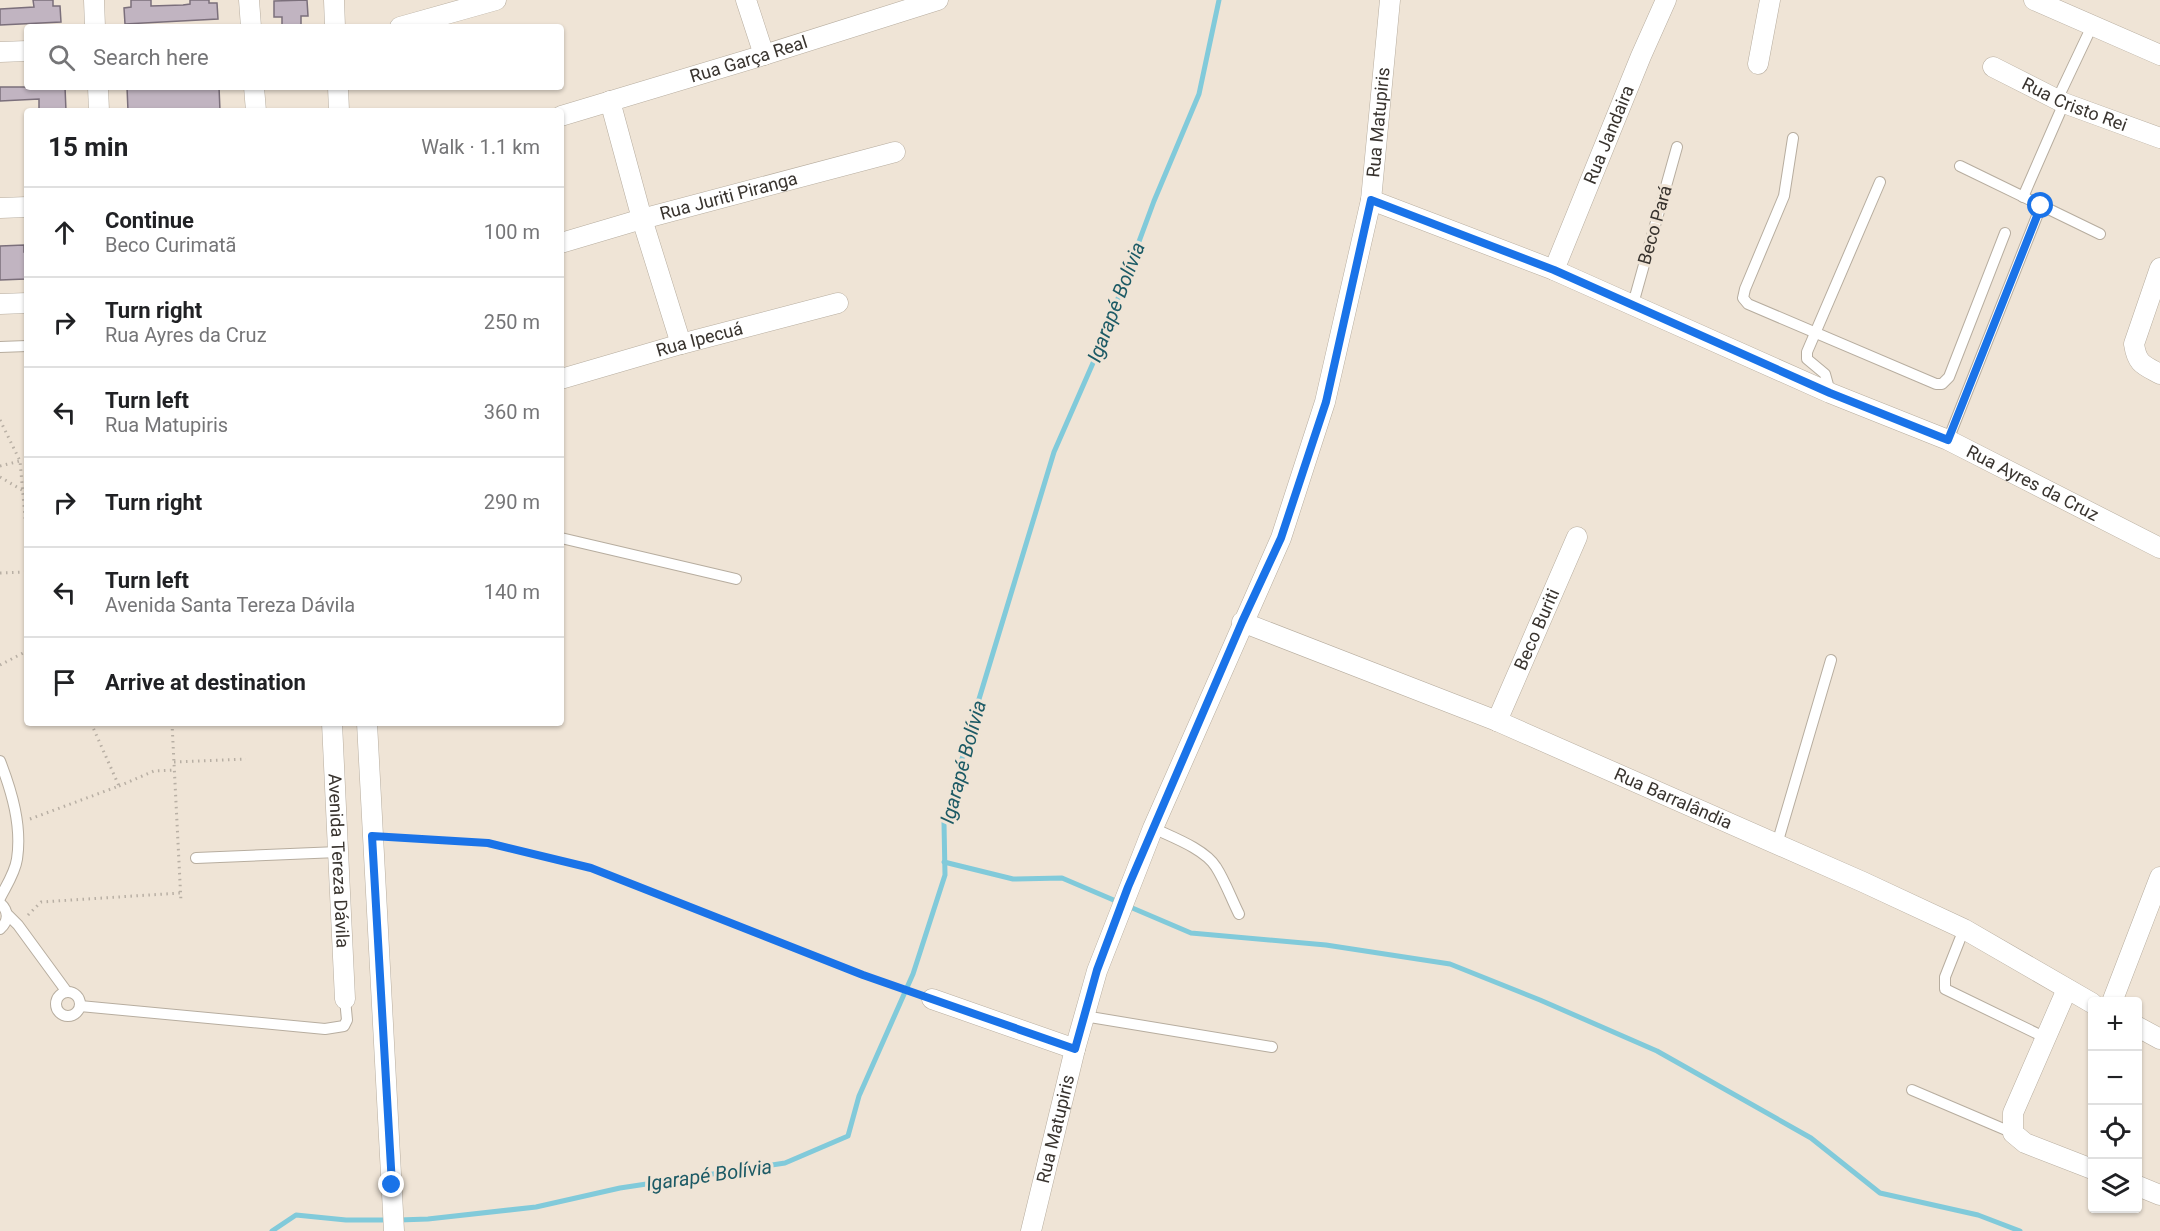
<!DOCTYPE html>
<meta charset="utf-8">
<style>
:root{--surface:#fff;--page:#f2f2f2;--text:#202124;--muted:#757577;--line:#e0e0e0}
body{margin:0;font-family:Roboto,sans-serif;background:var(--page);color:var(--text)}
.controls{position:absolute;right:18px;bottom:18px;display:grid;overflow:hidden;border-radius:6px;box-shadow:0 2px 4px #0004}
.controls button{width:54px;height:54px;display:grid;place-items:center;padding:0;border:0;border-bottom:2px solid var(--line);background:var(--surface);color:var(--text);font:30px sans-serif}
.stop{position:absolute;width:18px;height:18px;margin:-14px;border:4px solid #1a73e8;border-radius:50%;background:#fff}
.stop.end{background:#1a73e8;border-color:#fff;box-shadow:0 2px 6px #0008}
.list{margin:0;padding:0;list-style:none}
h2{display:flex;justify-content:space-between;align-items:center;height:78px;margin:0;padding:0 24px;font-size:26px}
h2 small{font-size:20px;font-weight:400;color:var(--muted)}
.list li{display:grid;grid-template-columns:39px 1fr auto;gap:18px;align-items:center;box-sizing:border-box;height:90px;padding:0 24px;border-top:2px solid var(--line)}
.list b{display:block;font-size:22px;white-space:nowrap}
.list p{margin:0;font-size:20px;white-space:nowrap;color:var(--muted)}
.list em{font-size:20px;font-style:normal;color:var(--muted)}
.icon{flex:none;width:33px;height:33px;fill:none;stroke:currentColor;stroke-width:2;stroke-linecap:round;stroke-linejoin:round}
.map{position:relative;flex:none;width:2160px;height:1231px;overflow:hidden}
.search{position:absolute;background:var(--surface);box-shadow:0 2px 4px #0004;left:24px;top:24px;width:540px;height:66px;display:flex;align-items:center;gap:15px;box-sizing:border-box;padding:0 21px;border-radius:6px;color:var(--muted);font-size:22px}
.panel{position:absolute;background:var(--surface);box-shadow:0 2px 4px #0004;left:24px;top:108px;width:540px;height:618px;border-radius:6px}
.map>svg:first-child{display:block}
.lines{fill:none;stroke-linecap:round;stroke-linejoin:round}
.stream{stroke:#81cada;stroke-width:5}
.building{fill:#c1b4c1;stroke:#7b6f7b;stroke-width:1.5}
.lane-casing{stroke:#b7ad9f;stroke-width:12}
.street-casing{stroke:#b7ad9f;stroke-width:21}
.path{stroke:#b8afa4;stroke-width:3;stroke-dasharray:1.5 4.5;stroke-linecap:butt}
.lane{stroke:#fff;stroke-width:10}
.street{stroke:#fff;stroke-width:20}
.route{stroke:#1a73e8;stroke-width:8}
.labels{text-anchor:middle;stroke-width:6;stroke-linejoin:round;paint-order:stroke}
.street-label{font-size:18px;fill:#39342f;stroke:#efe4d6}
.water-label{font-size:20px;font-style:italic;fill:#1c5a65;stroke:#efe4d6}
</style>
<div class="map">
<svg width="2160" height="1231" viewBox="0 0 2160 1231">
<rect width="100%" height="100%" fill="#efe4d6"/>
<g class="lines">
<g class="stream">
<path d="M944,862L1013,879L1062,878L1191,933L1326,945L1450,964L1540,1000L1657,1051L1811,1138L1880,1193L1978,1215L2020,1231"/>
<path d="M399,1220L428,1219L536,1207L620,1188L785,1163L848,1136L859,1096L913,974L945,875L944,823L976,709L1054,452L1100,347L1154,201L1199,94L1219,0"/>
<path d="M272,1231L296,1215L346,1220H389"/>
</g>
</g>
<g class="building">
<path d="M33,0H53V6H60L61,22L0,25V9L34,7Z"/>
<path d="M131,0H151V6L183,5L190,4V0H209V3H217L218,19L125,24L124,8L131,7Z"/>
<path d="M307,0L308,16H301V27H282V17H274V1Z"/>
<path d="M0,87H65L66,111H39V99L0,101Z"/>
<path d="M127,87H219L220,111H128Z"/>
<path d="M24,245V252H27L25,279L0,280V246Z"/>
</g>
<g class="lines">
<defs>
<g id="lane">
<path d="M2057,100L2092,26"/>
<path d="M1793,138L1784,196L1745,289L1743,298L1748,304L1936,384H1942L1949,377L2005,233"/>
<path d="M1960,166L2100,234"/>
<path d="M2023,197L2064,103"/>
<path d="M1633,304L1677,147"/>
<path d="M0,347L27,346"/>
<path d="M1830,392L1825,374L1807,359V352L1880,182"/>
<path d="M1948,440L2041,206"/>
<path d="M561,538L736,579"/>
<path d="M0,761C12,792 22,826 17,859C15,873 6,886 0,898"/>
<path d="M1153,828C1172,837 1205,849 1216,867C1225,881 1231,898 1239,914"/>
<path d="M1777,844L1831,660"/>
<path d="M196,858L338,852"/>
<path d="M0,903C9,911 9,921 0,929"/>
<path d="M8,915L18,925L67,992"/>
<path d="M1964,929L1945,977V989L2046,1038"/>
<circle cx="68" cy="1004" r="12"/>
<path d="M80,1006L325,1029L344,1026L347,1020L345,999"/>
<path d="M1084,1016L1272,1047"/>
<path d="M1912,1090L2013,1133"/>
</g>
<g id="street">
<path d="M94,0L95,27"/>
<path d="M249,0L251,27"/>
<path d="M334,0L335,27"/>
<path d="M746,0L764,55"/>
<path d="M2034,0L2160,55"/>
<path d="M400,27L496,0"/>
<path d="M0,52L27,51"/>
<path d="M1758,64L1770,0"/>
<path id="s1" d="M1993,67L2064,103L2160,138"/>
<path d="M98,87L99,111"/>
<path d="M254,87L256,111"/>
<path d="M338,87L339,111"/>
<path d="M610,101L642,219L681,344"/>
<path id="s2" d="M561,116L764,55L938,0"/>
<path id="s3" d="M1371,200L1554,270L1830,393L1948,440L2160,548"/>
<path d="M0,208L27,207"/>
<path id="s4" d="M561,243L642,219L895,152"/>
<path d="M2160,268L2134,344C2137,364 2143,365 2160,374"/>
<path id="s5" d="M1554,270L1641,56L1666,0"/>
<path d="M0,304L27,303"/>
<path id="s6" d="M561,379L681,344L838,303"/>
<path id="s7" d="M1242,622L1497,721L1863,882L1964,929L2092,1003"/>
<path id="s8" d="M1497,721L1577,537"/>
<path id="s9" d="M332,723L345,999"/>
<path d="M367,723L394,1231"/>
<path d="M2067,989L2013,1113V1133L2025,1143L2092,1169"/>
<path d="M932,999L1075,1049"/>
<path d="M2112,1002L2160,877"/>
<path d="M2138,1027L2160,1039"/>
<path d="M2138,1186L2160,1195"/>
<path id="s10" d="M1031,1231L1075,1049L1097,971L1153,828L1281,538L1325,402L1371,200L1390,0"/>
</g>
</defs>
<use href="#lane" class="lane-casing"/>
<use href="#street" class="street-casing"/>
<g class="path">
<path d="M0,420L20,461L27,540"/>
<path d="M0,466L20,461"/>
<path d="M0,477L22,490"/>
<path d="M0,573L27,572"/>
<path d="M0,665L27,651"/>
<path d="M172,723L181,902"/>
<path d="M174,762L246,759"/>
<path d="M119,786L154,771L174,770"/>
<path d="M30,819L119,786L91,723"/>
<path d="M391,837L488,843L591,868L863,975L916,993"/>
<path d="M28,915L41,902L180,893"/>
</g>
<use href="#lane" class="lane"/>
<use href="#street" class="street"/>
</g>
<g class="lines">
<path class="route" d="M392,1185L372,836L488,843L591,868L863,975L1075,1049L1097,970L1128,887L1242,622L1281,538L1326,402L1371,200L1554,270L1830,393L1948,440L2041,206"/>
</g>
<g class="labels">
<g class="street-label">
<text dy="6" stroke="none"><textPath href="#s2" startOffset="196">Rua Garça Real</textPath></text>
<text dy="6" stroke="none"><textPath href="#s1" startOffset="90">Rua Cristo Rei</textPath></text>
<text dy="6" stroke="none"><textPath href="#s10" startOffset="1167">Rua Matupiris</textPath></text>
<text dy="6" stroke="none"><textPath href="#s5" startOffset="146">Rua Jandaira</textPath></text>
<text dy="6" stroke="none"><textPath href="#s4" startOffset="174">Rua Juriti Piranga</textPath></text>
<text transform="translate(1655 225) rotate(-74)" y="6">Beco Pará</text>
<text dy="6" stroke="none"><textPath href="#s6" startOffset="144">Rua Ipecuá</textPath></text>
<text dy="6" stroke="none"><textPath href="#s3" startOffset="720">Rua Ayres da Cruz</textPath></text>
<text dy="6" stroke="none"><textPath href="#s8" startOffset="100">Beco Buriti</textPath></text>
<text dy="6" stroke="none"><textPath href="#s7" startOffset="466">Rua Barralândia</textPath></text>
<text dy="6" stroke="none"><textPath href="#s9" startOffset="138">Avenida Tereza Dávila</textPath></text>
<text dy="6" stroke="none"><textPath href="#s10" startOffset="105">Rua Matupiris</textPath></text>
</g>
<g class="water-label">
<text transform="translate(1116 302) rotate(-69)" y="7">Igarapé Bolívia</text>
<text transform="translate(963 762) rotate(-75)" y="7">Igarapé Bolívia</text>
<text transform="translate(709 1175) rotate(-8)" y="7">Igarapé Bolívia</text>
</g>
</g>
</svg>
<div class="controls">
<button>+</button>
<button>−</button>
<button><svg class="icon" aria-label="locate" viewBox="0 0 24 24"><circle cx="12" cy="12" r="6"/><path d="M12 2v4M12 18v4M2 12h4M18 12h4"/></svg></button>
<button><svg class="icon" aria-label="layers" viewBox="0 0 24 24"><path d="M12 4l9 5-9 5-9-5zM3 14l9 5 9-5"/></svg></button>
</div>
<div class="stop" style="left:2041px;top:206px"></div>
<div class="stop end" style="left:392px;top:1185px"></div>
<div class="search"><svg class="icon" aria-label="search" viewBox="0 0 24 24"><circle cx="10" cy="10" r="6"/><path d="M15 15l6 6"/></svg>Search here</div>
<section class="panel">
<h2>15 min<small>Walk · 1.1 km</small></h2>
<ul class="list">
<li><svg class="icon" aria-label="ahead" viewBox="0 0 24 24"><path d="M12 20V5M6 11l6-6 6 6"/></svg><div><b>Continue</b><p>Beco Curimatã</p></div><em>100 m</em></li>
<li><svg class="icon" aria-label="right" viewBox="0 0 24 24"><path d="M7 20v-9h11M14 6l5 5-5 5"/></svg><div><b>Turn right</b><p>Rua Ayres da Cruz</p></div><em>250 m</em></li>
<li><svg class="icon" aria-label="left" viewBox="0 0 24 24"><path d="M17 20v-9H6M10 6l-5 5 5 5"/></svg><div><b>Turn left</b><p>Rua Matupiris</p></div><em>360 m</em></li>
<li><svg class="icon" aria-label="right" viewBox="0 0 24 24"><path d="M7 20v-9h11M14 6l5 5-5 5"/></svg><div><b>Turn right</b></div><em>290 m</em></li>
<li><svg class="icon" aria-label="left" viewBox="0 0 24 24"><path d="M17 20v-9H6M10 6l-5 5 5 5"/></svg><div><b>Turn left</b><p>Avenida Santa Tereza Dávila</p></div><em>140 m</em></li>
<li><svg class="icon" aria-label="arrive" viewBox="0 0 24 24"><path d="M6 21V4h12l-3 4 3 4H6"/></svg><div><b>Arrive at destination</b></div></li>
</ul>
</section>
</div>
